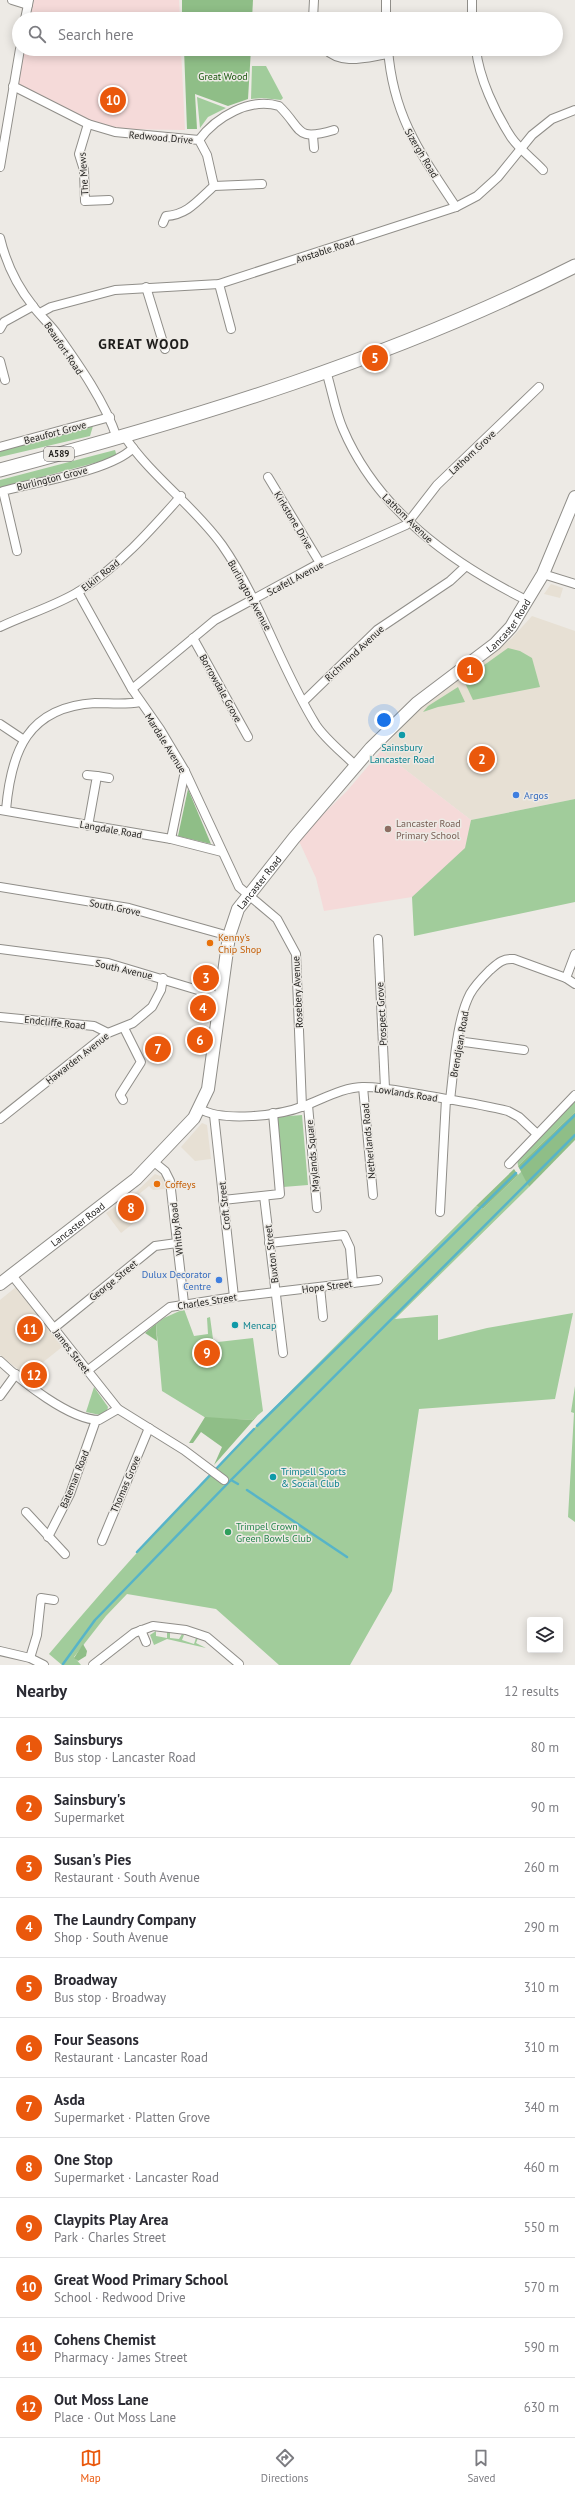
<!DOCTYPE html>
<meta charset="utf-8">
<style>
:root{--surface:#fff;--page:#f2f2f3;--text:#2b2b33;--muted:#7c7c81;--line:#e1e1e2;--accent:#ea580c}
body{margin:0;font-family:"PT Sans",sans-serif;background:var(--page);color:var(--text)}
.controls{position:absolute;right:12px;bottom:12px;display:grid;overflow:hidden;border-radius:4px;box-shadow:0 2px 10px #0003}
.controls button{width:36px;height:36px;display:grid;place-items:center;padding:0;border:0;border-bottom:1px solid var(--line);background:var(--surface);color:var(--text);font:20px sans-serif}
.you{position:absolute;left:384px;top:720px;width:14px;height:14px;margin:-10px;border:3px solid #fff;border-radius:50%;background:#1a73e8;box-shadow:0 0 0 6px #1a73e833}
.badge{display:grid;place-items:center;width:26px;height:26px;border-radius:50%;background:var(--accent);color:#fff;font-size:13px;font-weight:700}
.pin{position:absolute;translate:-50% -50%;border:2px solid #fff;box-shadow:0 1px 4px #0006}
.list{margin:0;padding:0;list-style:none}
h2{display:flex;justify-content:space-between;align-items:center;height:52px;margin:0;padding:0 16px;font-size:17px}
h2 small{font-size:13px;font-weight:400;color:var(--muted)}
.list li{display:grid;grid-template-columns:26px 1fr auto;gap:12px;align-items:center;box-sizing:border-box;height:60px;padding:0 16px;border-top:1px solid var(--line)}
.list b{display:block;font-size:15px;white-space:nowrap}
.list p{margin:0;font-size:13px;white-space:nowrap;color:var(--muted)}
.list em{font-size:13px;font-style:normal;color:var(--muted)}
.icon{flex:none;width:22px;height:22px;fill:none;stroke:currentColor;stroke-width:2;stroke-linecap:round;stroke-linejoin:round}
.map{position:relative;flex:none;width:575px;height:1665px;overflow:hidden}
.search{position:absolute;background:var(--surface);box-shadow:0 2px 10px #0003;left:12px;right:12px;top:12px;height:44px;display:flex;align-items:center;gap:10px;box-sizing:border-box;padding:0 14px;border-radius:22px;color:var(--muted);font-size:15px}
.sheet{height:772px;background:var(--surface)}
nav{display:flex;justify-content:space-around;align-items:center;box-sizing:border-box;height:56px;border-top:1px solid var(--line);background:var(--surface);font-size:11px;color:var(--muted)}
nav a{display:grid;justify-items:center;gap:2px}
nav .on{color:var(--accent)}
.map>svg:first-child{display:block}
.built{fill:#e7e0d4}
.education{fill:#f5dad9}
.green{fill:#a1cc9b}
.forest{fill:#8fbe87}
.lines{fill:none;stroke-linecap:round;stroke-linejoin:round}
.stream{stroke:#57b4c8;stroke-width:2.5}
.minor-casing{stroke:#908e89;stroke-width:10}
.secondary-casing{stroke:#908e89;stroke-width:14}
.primary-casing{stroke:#908e89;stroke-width:15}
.minor{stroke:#fff;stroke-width:8}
.secondary{stroke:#fff;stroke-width:12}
.primary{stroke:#fff;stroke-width:13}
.culture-dot{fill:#0f9aa8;stroke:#edeae5;stroke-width:1.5}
.shop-dot{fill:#3f7fe0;stroke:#edeae5;stroke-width:1.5}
.education-dot{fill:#8d6e63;stroke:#edeae5;stroke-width:1.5}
.food-dot{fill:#e8710a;stroke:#edeae5;stroke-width:1.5}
.leisure-dot{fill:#2e9e5b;stroke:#edeae5;stroke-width:1.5}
.labels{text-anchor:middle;stroke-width:3;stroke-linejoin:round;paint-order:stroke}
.shield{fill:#edeae5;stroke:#5c5a58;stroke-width:1}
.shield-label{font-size:9px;font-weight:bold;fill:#1e1d1b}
.park-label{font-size:10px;fill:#17570c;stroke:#edeae5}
.street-label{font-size:10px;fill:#1e1d1b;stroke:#edeae5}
.culture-label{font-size:10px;fill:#0d838f;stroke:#edeae5;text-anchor:start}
.shop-label{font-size:10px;fill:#366cbe;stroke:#edeae5;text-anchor:start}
.education-label{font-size:10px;fill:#785e54;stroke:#edeae5;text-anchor:start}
.food-label{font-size:10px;fill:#c56008;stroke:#edeae5;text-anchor:start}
.leisure-label{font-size:10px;fill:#27864d;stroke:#edeae5;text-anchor:start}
.district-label{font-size:14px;font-weight:bold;letter-spacing:1px;fill:#1e1d1b;stroke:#edeae5}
</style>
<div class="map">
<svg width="575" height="1665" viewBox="0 0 575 1665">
<rect width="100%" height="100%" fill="#edeae5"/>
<g class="built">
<path d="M551,584L563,588L560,598L544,594Z"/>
<path d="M532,616L575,631V799L471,820L381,751L419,707L511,639Z"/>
<path d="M202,1123L207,1125L211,1159L195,1161L181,1147Z"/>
<path d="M155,1174L163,1177L165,1189L153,1190L149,1186L139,1194L143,1201L144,1215L121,1233L106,1213L136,1192Z"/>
<path d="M16,1287L62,1347L32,1371L28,1377L0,1355V1300Z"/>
</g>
<g class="education">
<path d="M34,0H179L180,19H30Z"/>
<path d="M24,49H181L185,130L116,129L69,113L16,88Z"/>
<path d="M381,751L471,820L466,848L412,897L324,911L316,878L298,839L347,791Z"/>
</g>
<g class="green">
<path d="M252,66H266L283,98L281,100L262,98L251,99Z"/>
<path d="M197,97L226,108L208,117L200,128Z"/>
<path d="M93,426L90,436L0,457V451Z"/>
<path d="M115,450L117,457L0,488V480Z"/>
<path d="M508,648L520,651L532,658L540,687L473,700L465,683L466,678Z"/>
<path d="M458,687L465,702L438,707L423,712L428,706Z"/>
<path d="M575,799V902L414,936L412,897L465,848L471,820Z"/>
<path d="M575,1099V1112L518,1166L517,1159Z"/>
<path d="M302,1115L308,1185L283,1187L277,1117Z"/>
<path d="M522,1171L529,1187L395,1319L438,1315V1340L487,1328L573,1313L555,1399L419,1409L392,1591L350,1665H279L216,1609L127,1594L106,1616L74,1657L81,1665H62L49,1654C181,1495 330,1352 476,1206L483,1209Z"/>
<path d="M184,1309L194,1336L208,1334L207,1318L210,1317L213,1339L218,1342L253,1338L263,1411L252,1420L206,1418L162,1391L156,1324L164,1318Z"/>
<path d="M575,1386V1522L568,1517L574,1413L571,1412Z"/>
<path d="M94,1387L108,1407L107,1411L100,1415L86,1412Z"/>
<path d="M156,1631V1636L167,1638V1632H170V1638L179,1639L182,1634L184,1635L182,1640L194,1644L196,1638H198L196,1643L206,1648L167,1639L154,1645L150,1635Z"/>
</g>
<g class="forest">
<path d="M182,0H253L252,19H182Z"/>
<path d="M184,49H251L248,99L228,106L195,94L197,129H187Z"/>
<path d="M188,789L211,844L178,836Z"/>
<path d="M575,1112V1140L529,1187L518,1166Z"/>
<path d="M514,1169L518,1175L483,1209L476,1206Z"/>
<path d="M156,1324L157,1341L145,1333Z"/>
<path d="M258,1415L214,1465L222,1447L201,1432L193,1443H189L205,1417L252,1420Z"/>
<path d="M83,1644L87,1651L86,1656L78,1661L74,1658Z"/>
</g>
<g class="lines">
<g class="stream">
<path d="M521,1168L575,1115"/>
<path d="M257,1426L516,1173"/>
<path d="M231,1480L238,1484"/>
<path d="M247,1490L347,1557"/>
<path d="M137,1552L254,1429"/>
<path d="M63,1664L95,1620L231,1480L575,1135"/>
</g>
<defs>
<g id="minor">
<path d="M12,0L28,5"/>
<path d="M386,0V19"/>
<path d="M25,19L29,0"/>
<path d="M313,19L314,0"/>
<path d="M472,19V0"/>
<path d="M325,49C342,66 367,57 388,54"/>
<path d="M388,49C393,116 420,153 456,207"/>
<path d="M476,49C479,78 495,112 511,137C519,149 533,159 543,170"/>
<path d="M13,86L88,124L115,132L199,140L207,155L214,186"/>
<path d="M88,124L79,154L84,170L85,201L109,200"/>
<path d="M313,136L314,148"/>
<path d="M199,140C216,117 250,97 279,106C303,129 294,142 334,130"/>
<path d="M0,167L20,49"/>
<path d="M163,223L166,216C188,215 199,199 214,186L262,184"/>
<path d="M0,238C6,263 17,286 33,306C40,316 50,324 57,334C79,365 105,402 117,438"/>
<path d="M219,284L231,329"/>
<path d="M146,287L165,349"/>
<path d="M40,313L51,307L115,290L219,284L456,207L477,196L498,177L532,135L552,119L575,110"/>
<path d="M0,329L4,322L33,306"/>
<path d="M0,361L5,380"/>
<path d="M326,371C332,390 335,411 343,429C378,511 452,563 528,601"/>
<path d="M125,437C151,476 194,506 222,545C261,601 280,667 316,725C326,740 343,753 356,766"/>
<path d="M0,447L110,417"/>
<path d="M268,477L320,563"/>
<path d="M17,551L3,491C35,482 111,471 133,448"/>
<path d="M543,574L575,584"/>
<path d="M78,592L132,689L160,729L185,771L239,887L277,919L296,954L302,1107"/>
<path d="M0,627C25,615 55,606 78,592C118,567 150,531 181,496"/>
<path d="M193,638L248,737"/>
<path d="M132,689L215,620L320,563L406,525L437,485L539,387"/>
<path d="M304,701L377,630L450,581L465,567"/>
<path d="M0,724L24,740"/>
<path d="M87,775L97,776L88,826"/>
<path d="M97,776L109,778"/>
<path d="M0,810L171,839L222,852"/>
<path d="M6,810C11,752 27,707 95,703C110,703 125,705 140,702"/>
<path d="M171,839L185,771"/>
<path d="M0,887L129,908L229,936"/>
<path d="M378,939L385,1088"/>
<path d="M0,949L108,963L221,997"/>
<path d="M566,978L575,954"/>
<path d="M0,1017L94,1026L108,1033"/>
<path d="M457,1041L524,1050"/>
<path d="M363,1087L373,1195"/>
<path d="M123,1100L120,1095L141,1062L124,1028"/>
<path d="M450,1100C454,1069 456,1021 470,994C475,985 483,977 490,970C498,963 503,958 514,959L566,978L575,984"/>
<path d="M308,1105L317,1208"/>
<path d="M200,1109C223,1122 279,1116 304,1106C323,1099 343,1087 364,1087C384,1087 405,1092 424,1095C452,1100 480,1104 508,1111L519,1117L536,1133"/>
<path d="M214,1115L234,1297"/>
<path d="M0,1119L108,1033L133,1023L152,1007L161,990L163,978"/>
<path d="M154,1162L165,1171L170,1181L184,1303"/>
<path d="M509,1164L575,1095"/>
<path d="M264,1196L283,1353"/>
<path d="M223,1200L280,1194L273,1113"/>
<path d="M440,1212L446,1099"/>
<path d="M269,1243L344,1235L350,1248L353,1283"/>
<path d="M11,1274L118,1409L184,1450L224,1480"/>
<path d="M320,1287L323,1317"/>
<path d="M54,1328L155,1246L177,1243"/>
<path d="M0,1361C21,1381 70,1420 99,1420L118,1409"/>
<path d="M87,1371L170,1307L234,1297L378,1280"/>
<path d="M0,1396L16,1374"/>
<path d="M26,1512L65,1554"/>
<path d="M48,1537L70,1494L96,1420"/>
<path d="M102,1541L149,1428"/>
<path d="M141,1630L146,1642"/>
<path d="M0,1651L30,1658L44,1665"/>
<path d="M30,1658L37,1635L41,1598L54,1600"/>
<path d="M93,1665L134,1633L153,1626L186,1630L207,1637L239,1664"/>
</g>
<g id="secondary">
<path id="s1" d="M0,1284L136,1179L194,1118L208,1089L229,936L238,909L294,838L371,748L417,703L495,644L511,627L543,574L575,497"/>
</g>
<path id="primary" d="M0,470C197,418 393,358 575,266"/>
</defs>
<use href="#minor" class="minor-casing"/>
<use href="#secondary" class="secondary-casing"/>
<use href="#primary" class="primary-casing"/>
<use href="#minor" class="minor"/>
<use href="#secondary" class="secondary"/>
<use href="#primary" class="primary"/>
</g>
<g class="culture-dot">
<circle cx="402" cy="735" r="4"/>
<circle cx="235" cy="1325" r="4"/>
<circle cx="273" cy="1477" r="4"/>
</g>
<g class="shop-dot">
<circle cx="516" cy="795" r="4"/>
<circle cx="219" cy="1280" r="4"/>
</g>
<circle class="education-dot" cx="388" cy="829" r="4"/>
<g class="food-dot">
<circle cx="210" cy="943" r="4"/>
<circle cx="157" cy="1184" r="4"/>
</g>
<circle class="leisure-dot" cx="228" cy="1532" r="4"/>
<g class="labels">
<rect class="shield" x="44" y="447" width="30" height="14" rx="3"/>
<g class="shield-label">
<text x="59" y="457">A589</text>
</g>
<g class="park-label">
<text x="223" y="80">Great Wood</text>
</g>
<g class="street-label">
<text transform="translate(161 137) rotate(5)" y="4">Redwood Drive</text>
<text transform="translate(422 153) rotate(59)" y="4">Sizergh Road</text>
<text transform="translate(83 174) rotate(-94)" y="4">The Mews</text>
<text transform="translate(325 250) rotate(-18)" y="4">Anstable Road</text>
<text transform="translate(64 348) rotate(56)" y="4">Beaufort Road</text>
<text transform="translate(55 432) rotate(-15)" y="4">Beaufort Grove</text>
<text transform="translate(472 452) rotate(-43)" y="4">Lathom Grove</text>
<text transform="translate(52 478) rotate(-14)" y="4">Burlington Grove</text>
<text transform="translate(408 518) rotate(44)" y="4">Lathom Avenue</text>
<text transform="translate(294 520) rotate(59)" y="4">Kirkstone Drive</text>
<text transform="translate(100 575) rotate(-38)" y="4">Elkin Road</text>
<text transform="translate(295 578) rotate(-28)" y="4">Scafell Avenue</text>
<text transform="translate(250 595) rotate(61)" y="4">Burlington Avenue</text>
<text dy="4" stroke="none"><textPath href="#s1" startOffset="865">Lancaster Road</textPath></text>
<text transform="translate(354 653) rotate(-43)" y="4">Richmond Avenue</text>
<text transform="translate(221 688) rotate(61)" y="4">Borrowdale Grove</text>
<text transform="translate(166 743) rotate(58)" y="4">Mardale Avenue</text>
<text transform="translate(111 829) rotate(10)" y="4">Langdale Road</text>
<text dy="4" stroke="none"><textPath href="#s1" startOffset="505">Lancaster Road</textPath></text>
<text transform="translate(115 907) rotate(11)" y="4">South Grove</text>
<text transform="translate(124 969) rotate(13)" y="4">South Avenue</text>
<text transform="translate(297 992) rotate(-93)" y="4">Rosebery Avenue</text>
<text transform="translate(381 1014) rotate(-93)" y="4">Prospect Grove</text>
<text transform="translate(55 1022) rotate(6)" y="4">Endcliffe Road</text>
<text transform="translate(459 1044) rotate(-80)" y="4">Brendjean Road</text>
<text transform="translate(77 1058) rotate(-38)" y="4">Hawarden Avenue</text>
<text transform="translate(406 1093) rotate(9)" y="4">Lowlands Road</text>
<text transform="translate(368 1141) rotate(-95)" y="4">Netherlands Road</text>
<text transform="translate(312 1156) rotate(-95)" y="4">Maylands Square</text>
<text transform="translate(224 1206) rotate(-96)" y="4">Croft Street</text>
<text dy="4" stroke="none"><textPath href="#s1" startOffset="98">Lancaster Road</textPath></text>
<text transform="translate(176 1229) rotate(-97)" y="4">Whitby Road</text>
<text transform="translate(271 1254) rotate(-97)" y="4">Buxton Street</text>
<text transform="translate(113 1280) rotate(-39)" y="4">George Street</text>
<text transform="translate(327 1286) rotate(-7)" y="4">Hope Street</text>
<text transform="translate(207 1301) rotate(-9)" y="4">Charles Street</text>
<text transform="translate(72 1351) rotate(52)" y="4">James Street</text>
<text transform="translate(74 1479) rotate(-68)" y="4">Bateman Road</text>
<text transform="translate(125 1484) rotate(-67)" y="4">Thomas Grove</text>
</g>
<g class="culture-label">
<text x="402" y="751" text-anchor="middle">Sainsbury<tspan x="402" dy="12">Lancaster Road</tspan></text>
<text x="243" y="1329">Mencap</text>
<text x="281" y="1475">Trimpell Sports<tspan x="281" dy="12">&amp; Social Club</tspan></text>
</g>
<g class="shop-label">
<text x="524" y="799">Argos</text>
<text x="211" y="1278" text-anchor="end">Dulux Decorator<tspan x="211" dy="12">Centre</tspan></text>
</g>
<g class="education-label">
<text x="396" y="827">Lancaster Road<tspan x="396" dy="12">Primary School</tspan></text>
</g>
<g class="food-label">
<text x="218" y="941">Kenny's<tspan x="218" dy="12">Chip Shop</tspan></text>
<text x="165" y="1188">Coffeys</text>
</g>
<g class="leisure-label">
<text x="236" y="1530">Trimpel Crown<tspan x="236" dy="12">Green Bowls Club</tspan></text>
</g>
<g class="district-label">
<text x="144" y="349">GREAT WOOD</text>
</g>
</g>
</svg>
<div class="controls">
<button><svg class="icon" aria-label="layers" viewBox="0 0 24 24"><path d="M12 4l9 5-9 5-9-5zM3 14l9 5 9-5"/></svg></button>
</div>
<div class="you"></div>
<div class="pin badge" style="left:470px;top:670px">1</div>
<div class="pin badge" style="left:482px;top:759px">2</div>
<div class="pin badge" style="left:206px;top:978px">3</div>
<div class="pin badge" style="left:203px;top:1008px">4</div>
<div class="pin badge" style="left:375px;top:358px">5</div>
<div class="pin badge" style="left:200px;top:1040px">6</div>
<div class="pin badge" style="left:158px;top:1049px">7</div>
<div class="pin badge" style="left:131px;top:1208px">8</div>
<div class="pin badge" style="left:207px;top:1353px">9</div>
<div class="pin badge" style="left:113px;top:100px">10</div>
<div class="pin badge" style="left:30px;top:1329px">11</div>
<div class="pin badge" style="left:34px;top:1375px">12</div>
<div class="search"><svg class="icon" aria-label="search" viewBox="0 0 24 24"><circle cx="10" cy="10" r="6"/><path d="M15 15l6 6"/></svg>Search here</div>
</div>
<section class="sheet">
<h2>Nearby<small>12 results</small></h2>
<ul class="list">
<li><span class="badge">1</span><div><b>Sainsburys</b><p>Bus stop · Lancaster Road</p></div><em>80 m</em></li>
<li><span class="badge">2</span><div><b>Sainsbury's</b><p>Supermarket</p></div><em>90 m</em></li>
<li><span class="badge">3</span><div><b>Susan's Pies</b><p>Restaurant · South Avenue</p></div><em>260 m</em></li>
<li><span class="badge">4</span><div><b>The Laundry Company</b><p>Shop · South Avenue</p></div><em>290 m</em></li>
<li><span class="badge">5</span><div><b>Broadway</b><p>Bus stop · Broadway</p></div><em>310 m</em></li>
<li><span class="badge">6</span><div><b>Four Seasons</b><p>Restaurant · Lancaster Road</p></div><em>310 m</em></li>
<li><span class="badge">7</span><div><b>Asda</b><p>Supermarket · Platten Grove</p></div><em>340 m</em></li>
<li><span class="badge">8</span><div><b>One Stop</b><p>Supermarket · Lancaster Road</p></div><em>460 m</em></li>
<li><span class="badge">9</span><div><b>Claypits Play Area</b><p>Park · Charles Street</p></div><em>550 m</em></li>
<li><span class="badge">10</span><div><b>Great Wood Primary School</b><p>School · Redwood Drive</p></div><em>570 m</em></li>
<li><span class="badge">11</span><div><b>Cohens Chemist</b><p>Pharmacy · James Street</p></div><em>590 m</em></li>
<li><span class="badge">12</span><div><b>Out Moss Lane</b><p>Place · Out Moss Lane</p></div><em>630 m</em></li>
</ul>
</section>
<nav>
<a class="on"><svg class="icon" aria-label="map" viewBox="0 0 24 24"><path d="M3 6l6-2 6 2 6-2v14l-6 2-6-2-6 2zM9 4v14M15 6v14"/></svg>Map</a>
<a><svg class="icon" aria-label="directions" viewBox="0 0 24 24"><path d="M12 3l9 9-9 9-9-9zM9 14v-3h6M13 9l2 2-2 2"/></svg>Directions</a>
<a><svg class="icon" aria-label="saved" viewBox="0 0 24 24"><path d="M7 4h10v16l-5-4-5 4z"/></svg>Saved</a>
</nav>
